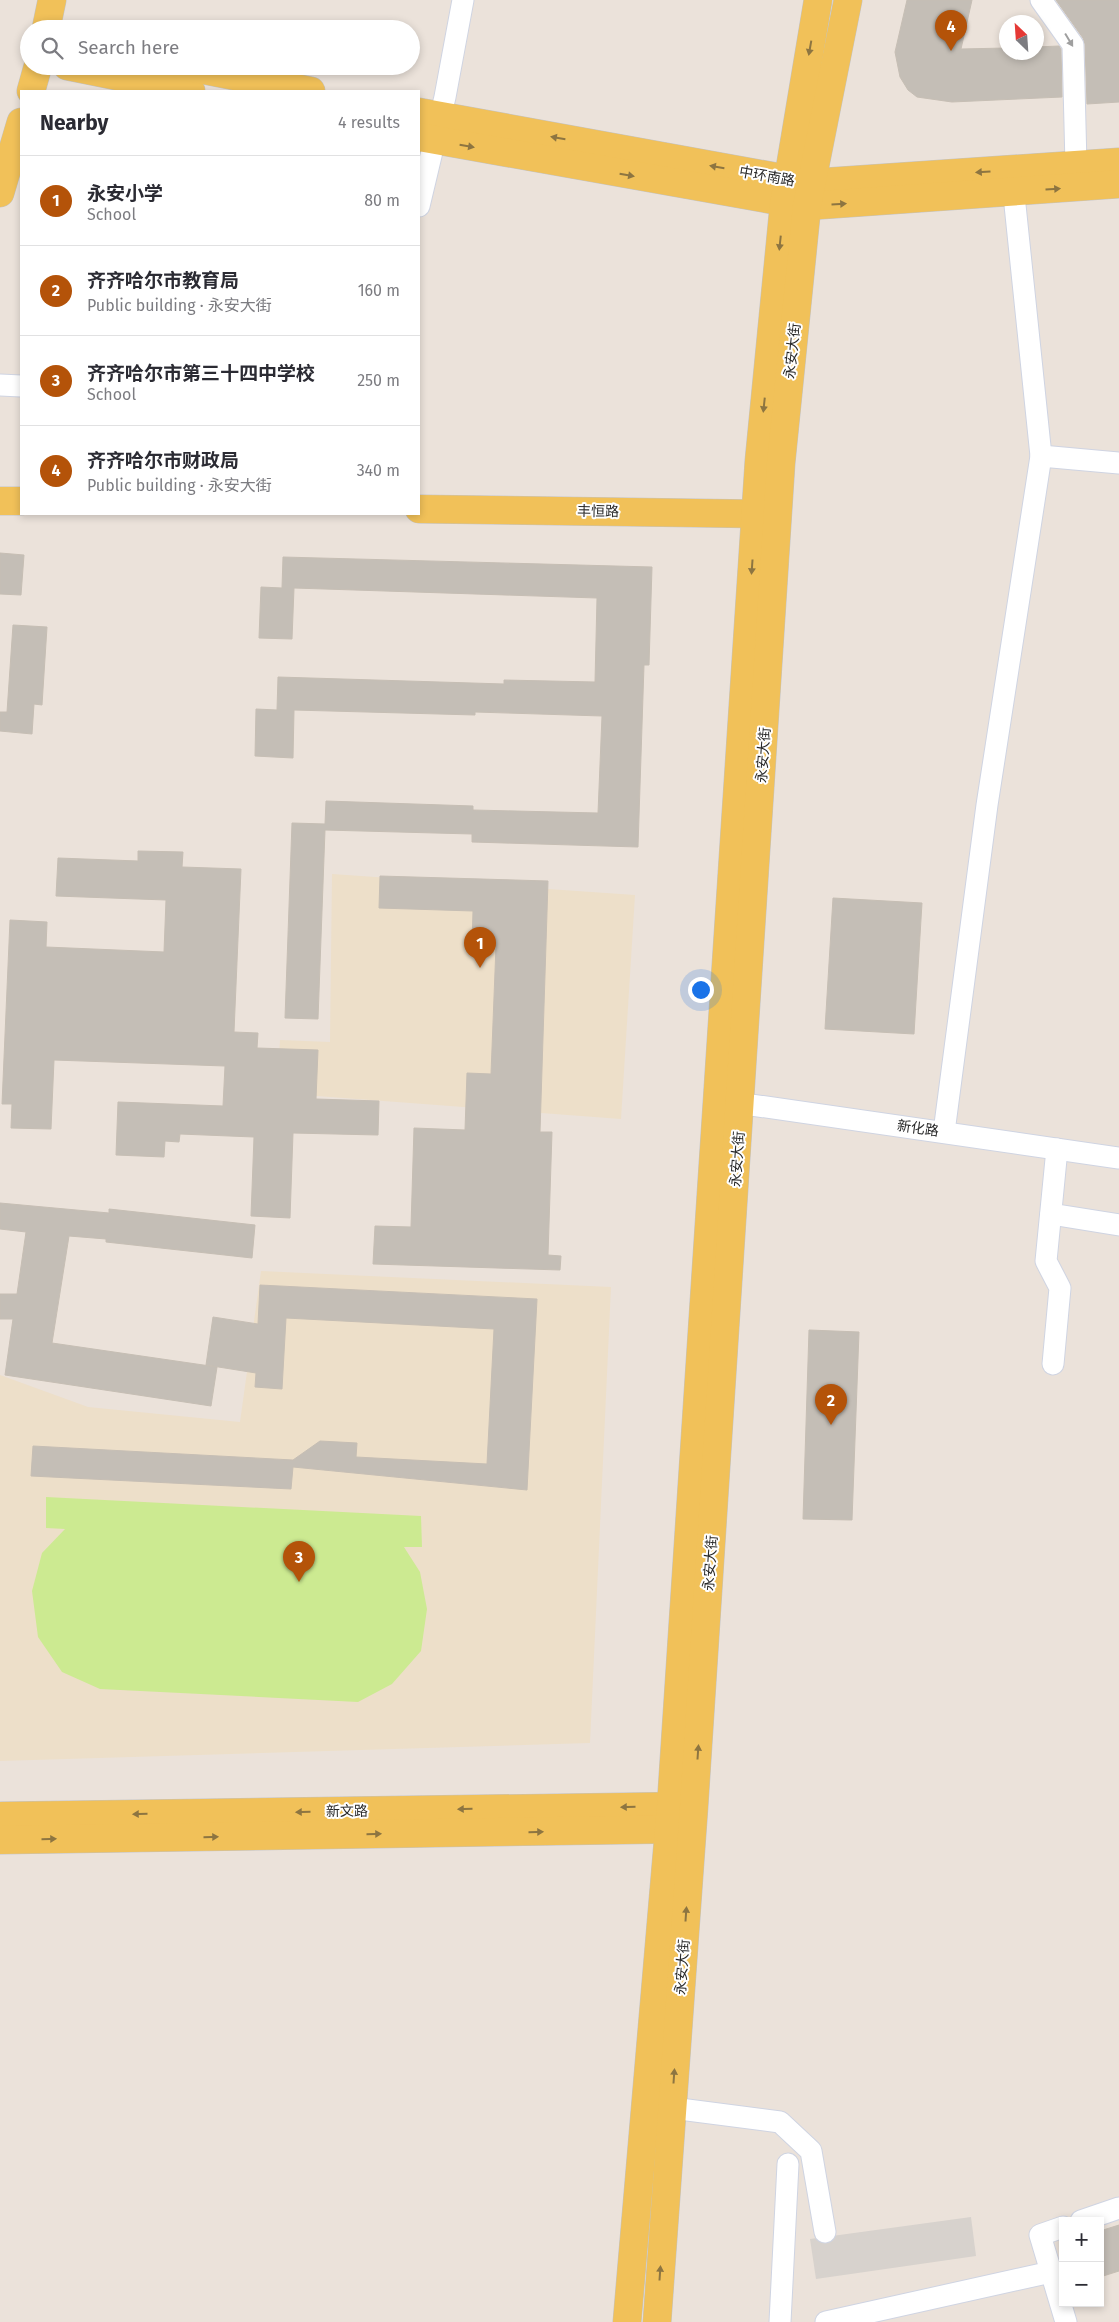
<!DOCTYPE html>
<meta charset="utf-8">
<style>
:root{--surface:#fff;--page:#f2f2f3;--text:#2b2b33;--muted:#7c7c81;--line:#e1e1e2;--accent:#b45309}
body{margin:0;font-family:"Fira Sans","Noto Sans SC",sans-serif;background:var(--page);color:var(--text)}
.controls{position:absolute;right:15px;bottom:15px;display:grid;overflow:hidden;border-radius:0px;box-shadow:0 2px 8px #0003}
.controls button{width:45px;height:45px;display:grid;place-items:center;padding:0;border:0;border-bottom:1px solid var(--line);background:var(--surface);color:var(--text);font:25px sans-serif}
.compass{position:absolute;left:999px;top:15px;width:45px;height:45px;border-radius:50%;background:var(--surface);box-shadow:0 2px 8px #0003;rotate:335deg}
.you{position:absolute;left:700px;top:989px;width:18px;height:18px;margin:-12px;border:4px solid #fff;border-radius:50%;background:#1a73e8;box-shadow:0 0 0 8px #1a73e833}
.badge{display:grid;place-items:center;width:32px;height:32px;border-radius:50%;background:var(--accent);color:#fff;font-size:16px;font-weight:700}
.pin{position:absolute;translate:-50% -41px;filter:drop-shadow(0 1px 2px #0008)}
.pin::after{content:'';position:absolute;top:26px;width:18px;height:15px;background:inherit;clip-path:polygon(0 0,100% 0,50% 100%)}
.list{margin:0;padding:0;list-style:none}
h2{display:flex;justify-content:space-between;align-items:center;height:65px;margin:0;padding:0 20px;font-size:21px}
h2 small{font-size:16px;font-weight:400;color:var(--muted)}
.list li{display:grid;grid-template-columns:32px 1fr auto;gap:15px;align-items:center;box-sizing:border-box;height:90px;padding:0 20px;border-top:1px solid var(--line)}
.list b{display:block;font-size:19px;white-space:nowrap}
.list p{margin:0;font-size:16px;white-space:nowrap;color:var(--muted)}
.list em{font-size:16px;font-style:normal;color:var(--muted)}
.icon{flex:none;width:28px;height:28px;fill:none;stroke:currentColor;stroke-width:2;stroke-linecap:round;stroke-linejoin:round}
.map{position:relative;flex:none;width:1119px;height:2322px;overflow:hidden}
.search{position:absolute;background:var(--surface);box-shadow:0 2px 8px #0003;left:20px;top:20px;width:400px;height:55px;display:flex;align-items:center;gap:12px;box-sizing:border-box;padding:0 18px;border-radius:28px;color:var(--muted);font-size:19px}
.panel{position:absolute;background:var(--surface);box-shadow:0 2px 8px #0003;left:20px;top:90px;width:400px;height:425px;border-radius:0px}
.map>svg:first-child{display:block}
.education{fill:#eddfc9}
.pitch{fill:#ccea91}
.plaza{fill:#d7d2cd}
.building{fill:#c4beb6;stroke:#c6beb4}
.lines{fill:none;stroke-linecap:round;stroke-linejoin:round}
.minor-casing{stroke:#cfd4e2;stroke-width:23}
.major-casing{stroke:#c3c3c3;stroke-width:29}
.minor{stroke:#fff;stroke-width:21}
.major{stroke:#f1c159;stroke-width:28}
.oneway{fill:#9f9f9f}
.oneway2{fill:#8d7541}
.labels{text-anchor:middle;stroke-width:4;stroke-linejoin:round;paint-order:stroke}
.street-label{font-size:14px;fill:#292929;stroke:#fff}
</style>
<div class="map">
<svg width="1119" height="2322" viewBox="0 0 1119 2322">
<rect width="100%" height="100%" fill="#ebe2da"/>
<g class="education">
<path d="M332,874L635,895L621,1119L277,1093L280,1040L330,1042Z"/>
<path d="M261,1271L611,1287L590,1743L0,1761V1375L88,1407L240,1422Z"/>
</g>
<path class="pitch" d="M46,1497L421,1516L422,1547H404L420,1572L427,1609L421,1651L392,1684L358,1702L100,1689L62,1672L38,1637L32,1591L42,1553L65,1529L46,1528Z"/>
<path class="plaza" d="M971,2217L976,2256L816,2279L810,2239Z"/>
<g class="building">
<path d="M907,0H972L961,49L1006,48V52H1036V47L1059,46L1061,49L1062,97L952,102L917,97L908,90L900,77L895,52Z"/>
<path d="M1056,0H1119V102L1087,104L1085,44L1083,38Z"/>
<path d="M0,553L24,555L21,595L0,594Z"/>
<path d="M283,557L652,567L649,665H644L638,847L472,842V834L325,830L318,1019L285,1018L292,823L325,824L326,801L473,806V810L598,813L602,716L475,712V715L294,710L293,758L255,756L256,709L277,710L278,677L504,684V680L595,682L597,598L294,588L292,639L259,638L261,587L282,588Z"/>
<path d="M13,625L47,627L42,705L34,704L32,734L0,731V712H7Z"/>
<path d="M138,851L183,852L182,867L241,869L234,1032L258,1033L257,1048L318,1050L316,1099L379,1101L378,1135L293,1133L290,1218L251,1216L254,1137L180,1134L179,1142L165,1141L164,1157L116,1155L118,1102L223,1106L225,1066L54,1060L51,1129L11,1128L12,1104H2L10,920L47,922L46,947L164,952L166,900L56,896L58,858L138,861Z"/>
<path d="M380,876L548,881L540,1132H552L548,1255L561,1256L560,1270L373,1264L375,1226L411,1227L414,1128L465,1130L467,1073L491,1074L496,946L472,945L473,911L379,908Z"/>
<path d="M833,898L922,903L914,1034L825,1029Z"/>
<path d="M0,1203L109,1213V1209L255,1225L252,1258L106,1242V1239L69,1236L52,1343L217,1367L211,1406L5,1375L13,1319H0V1294H17L26,1232L0,1229Z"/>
<path d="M260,1285L537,1299L527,1490L293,1467L291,1489L31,1476L33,1446L293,1460L320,1441L357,1443L356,1457L487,1464L494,1329L286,1318L282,1389L255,1387L256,1373L206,1365L213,1317L258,1324Z"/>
<path d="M809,1330L859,1332L852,1520L803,1519Z"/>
<path d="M1119,2225V2271L1100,2277V2231Z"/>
</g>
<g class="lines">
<defs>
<g id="minor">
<path d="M1041,0L1073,45L1076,165"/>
<path d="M419,206L445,97L463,0"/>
<path d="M0,385L21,386"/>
<path d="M1041,456L1119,463"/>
<path d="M724,1101L1119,1158"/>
<path d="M944,1132L987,805L1041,456L1012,176"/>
<path d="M1051,1214L1119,1225"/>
<path d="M1053,1364L1060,1288L1046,1261L1057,1149"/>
<path d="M672,2108L780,2122L811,2151L825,2232"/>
<path d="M1081,2221L1119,2208"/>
<path d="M1063,2227L1040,2235L1066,2322"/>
<path d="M780,2322L788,2164"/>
<path d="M826,2322L1051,2272"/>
</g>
<g id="major">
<path d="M46,29L52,0"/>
<path d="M67,66L191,91"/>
<path d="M183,66L311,91"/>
<path d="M31,91L38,66"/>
<path d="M419,112L810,183L1119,162"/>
<path d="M419,137L807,206L1119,184"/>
<path d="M0,193L21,122"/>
<path d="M0,501H21"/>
<path d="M419,509L772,514"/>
<path d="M0,1816L690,1806"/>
<path d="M0,1840L686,1829"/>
<path d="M627,2322L671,1806L759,461L784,204L818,0"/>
<path d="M657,2322L694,1806L781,463L807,206L848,0"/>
</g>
</defs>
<use href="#minor" class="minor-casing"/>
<use href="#major" class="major-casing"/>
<use href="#minor" class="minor"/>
<use href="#major" class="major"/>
</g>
<defs><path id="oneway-solid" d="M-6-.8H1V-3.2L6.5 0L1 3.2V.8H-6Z" transform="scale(1.25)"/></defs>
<use class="oneway" href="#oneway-solid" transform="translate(1069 40) rotate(59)"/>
<g class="oneway2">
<use href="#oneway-solid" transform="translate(810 48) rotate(100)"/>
<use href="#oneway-solid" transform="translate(558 138) rotate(-170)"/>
<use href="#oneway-solid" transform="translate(467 146) rotate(10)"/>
<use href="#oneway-solid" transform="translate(717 167) rotate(-170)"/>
<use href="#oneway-solid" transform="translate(983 172) rotate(176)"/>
<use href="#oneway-solid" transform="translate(627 175) rotate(10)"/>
<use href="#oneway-solid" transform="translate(1053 189) rotate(-4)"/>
<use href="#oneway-solid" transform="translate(839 204) rotate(-4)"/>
<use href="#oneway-solid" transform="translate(780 243) rotate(96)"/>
<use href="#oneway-solid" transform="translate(764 405) rotate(96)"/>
<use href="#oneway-solid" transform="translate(752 567) rotate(94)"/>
<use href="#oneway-solid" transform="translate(698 1752) rotate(-86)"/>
<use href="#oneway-solid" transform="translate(628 1807) rotate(179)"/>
<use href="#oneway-solid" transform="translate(465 1809) rotate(179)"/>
<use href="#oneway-solid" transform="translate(303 1812) rotate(179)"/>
<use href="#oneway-solid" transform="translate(140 1814) rotate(179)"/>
<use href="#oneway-solid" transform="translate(536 1832) rotate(-1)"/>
<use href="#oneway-solid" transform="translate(374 1834) rotate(-1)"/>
<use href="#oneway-solid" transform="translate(211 1837) rotate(-1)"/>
<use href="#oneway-solid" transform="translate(49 1839) rotate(-1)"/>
<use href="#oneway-solid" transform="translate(686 1914) rotate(-86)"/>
<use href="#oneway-solid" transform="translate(674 2076) rotate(-86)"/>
<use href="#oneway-solid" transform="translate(660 2273) rotate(-86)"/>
</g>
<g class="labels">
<g class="street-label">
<text transform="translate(767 176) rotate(10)" y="5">中环南路</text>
<text transform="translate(792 351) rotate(-84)" y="5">永安大街</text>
<text transform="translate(598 511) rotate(1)" y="5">丰恒路</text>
<text transform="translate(763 755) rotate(-86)" y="5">永安大街</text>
<text transform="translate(918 1128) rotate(8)" y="5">新化路</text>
<text transform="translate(737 1159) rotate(-86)" y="5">永安大街</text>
<text transform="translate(710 1563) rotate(-86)" y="5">永安大街</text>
<text transform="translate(347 1811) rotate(-1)" y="5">新文路</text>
<text transform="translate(682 1967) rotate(-86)" y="5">永安大街</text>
</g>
</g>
</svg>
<div class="controls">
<button>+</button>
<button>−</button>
</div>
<svg class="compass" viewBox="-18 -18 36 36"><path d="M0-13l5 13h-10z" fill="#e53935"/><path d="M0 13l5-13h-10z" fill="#7c7c81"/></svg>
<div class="you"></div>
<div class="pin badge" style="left:480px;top:968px">1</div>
<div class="pin badge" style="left:831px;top:1425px">2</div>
<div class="pin badge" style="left:299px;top:1582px">3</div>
<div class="pin badge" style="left:951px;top:51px">4</div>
<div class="search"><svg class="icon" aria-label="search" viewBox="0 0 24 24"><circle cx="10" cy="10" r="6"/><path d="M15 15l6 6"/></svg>Search here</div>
<section class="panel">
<h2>Nearby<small>4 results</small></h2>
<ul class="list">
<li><span class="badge">1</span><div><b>永安小学</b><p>School</p></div><em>80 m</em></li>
<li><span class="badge">2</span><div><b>齐齐哈尔市教育局</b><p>Public building · 永安大街</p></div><em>160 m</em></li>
<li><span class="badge">3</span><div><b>齐齐哈尔市第三十四中学校</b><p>School</p></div><em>250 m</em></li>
<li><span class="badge">4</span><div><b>齐齐哈尔市财政局</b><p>Public building · 永安大街</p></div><em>340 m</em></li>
</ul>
</section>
</div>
